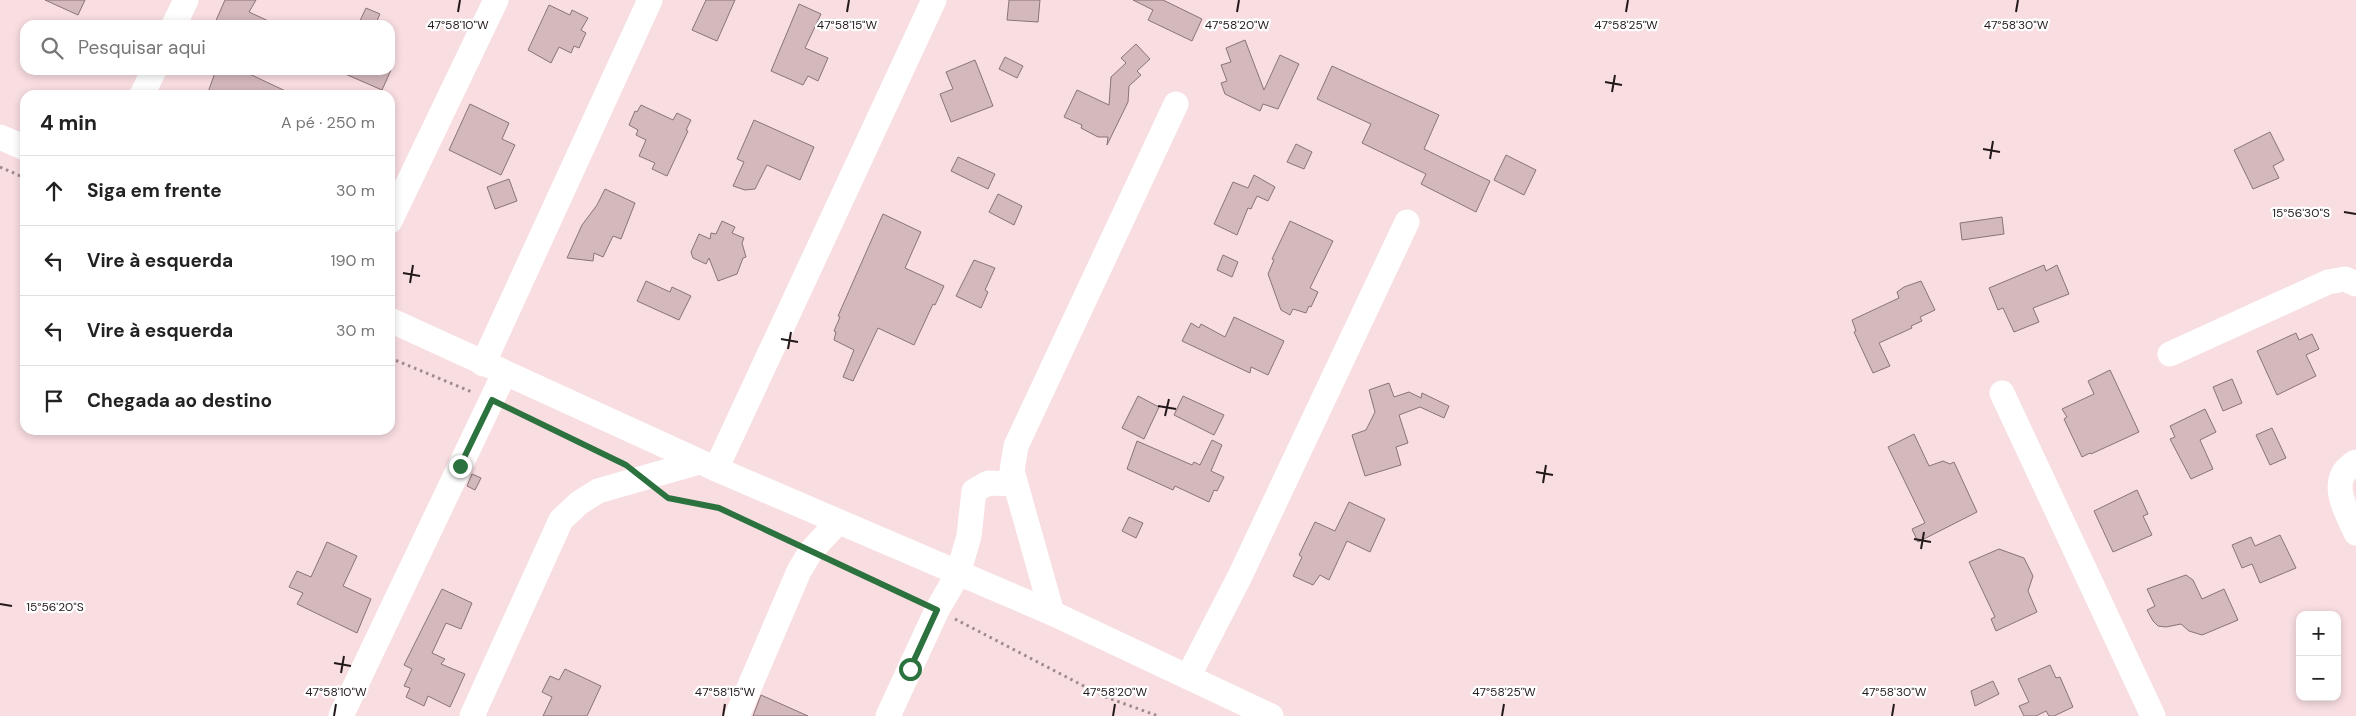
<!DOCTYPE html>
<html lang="pt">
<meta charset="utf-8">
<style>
:root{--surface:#fff;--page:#f2f2f2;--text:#222;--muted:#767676;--line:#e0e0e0}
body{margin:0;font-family:"DM Sans",sans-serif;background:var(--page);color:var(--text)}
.controls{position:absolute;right:15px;bottom:15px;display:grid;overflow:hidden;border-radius:10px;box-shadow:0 2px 8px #0003}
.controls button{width:45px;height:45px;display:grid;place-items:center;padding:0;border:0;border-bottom:1px solid var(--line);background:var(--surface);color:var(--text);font:25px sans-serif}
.stop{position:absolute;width:15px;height:15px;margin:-11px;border:4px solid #2c723e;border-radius:50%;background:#fff}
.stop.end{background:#2c723e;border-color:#fff;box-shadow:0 1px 5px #0008}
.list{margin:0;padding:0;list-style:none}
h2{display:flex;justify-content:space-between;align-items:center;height:65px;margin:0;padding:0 20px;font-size:21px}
h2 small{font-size:16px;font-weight:400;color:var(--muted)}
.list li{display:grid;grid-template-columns:32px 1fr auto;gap:15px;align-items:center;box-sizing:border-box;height:70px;padding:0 20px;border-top:1px solid var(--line)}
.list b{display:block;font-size:19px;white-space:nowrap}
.list em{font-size:16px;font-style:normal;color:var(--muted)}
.icon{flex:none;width:28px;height:28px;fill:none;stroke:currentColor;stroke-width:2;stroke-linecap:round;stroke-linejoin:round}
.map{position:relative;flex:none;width:2356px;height:716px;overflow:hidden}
.search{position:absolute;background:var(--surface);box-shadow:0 2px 8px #0003;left:20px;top:20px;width:375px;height:55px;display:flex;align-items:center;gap:12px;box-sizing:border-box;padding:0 18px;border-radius:15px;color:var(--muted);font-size:19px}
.panel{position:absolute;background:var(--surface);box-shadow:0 2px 8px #0003;left:20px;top:90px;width:375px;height:345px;border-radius:15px}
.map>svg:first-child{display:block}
.building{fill:#d3b8bc;stroke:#8b7376}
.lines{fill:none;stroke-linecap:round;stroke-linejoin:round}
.path{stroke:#9e8a8d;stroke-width:3;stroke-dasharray:2.5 4;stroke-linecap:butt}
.minor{stroke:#fff;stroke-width:25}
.route{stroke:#2c723e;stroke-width:6}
.ticks{fill:none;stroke:#23191b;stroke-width:2}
.ticks-label{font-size:12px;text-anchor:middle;fill:#23191b;stroke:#fff;stroke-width:4.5;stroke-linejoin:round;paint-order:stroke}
</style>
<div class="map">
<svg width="2356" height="716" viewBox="0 0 2356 716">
<rect width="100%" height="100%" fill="#f8dde1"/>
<g class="building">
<path d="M45,0H85L78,15Z"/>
<path d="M225,0H256L249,12L277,25H214Z"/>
<path d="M706,0H735L717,41L692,30Z"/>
<path d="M1009,0H1040L1038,22L1007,20Z"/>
<path d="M1133,0H1163L1202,19L1192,41L1148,20L1153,10Z"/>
<path d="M799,4L821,14L805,48L828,58L818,81L808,76L803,85L771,71Z"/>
<path d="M549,5L570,15L572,10L588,18L581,30L586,33L579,48L574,46L571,53L559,47L551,63L528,50Z"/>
<path d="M366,8L380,14L375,25H358Z"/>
<path d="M1245,40L1264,90L1280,55L1299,64L1278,109L1263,104L1260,111L1225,94L1221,83L1227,81L1221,65L1231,62L1226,48Z"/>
<path d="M1136,44L1150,59L1137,71L1141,75L1129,86L1128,102L1107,145L1108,137H1098L1081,128L1082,125L1064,117L1077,90L1109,105L1111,77L1126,63L1121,58Z"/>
<path d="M1005,57L1023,66L1017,78L999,69Z"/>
<path d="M975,60L993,106L951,122L940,94L953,89L946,72Z"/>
<path d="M1332,66L1439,115L1424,149L1490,181L1476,212L1421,184L1426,174L1362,143L1371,124L1317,99Z"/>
<path d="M216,70H241L294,95H207Z"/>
<path d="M336,70H391L382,90Z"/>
<path d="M470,104L509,123L502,139L515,145L501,175L449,150Z"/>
<path d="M641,105L673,120L677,113L691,120L686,130L688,131L667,176L652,169L655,163L639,156L646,140L636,135L638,130L629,125L635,111L637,112Z"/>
<path d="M754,120L814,147L800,180L767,165L755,189L745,190L733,186L744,162L737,159Z"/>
<path d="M2270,132L2284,160L2273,166L2279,178L2253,189L2234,150Z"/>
<path d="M1296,144L1312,152L1304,169L1287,162Z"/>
<path d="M1506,155L1536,170L1524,195L1494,180Z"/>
<path d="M958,157L995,174L988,189L951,171Z"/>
<path d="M1254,175L1275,187L1268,201L1257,196L1251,209L1248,208L1237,235L1214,224L1233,182L1248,188Z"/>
<path d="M509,179L517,201L495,209L487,187Z"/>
<path d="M605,189L635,203L621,239L613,236L603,257L594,253L593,261L567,258L582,225L597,205Z"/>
<path d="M998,194L1022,206L1014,225L989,212Z"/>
<path d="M883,214L921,232L905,268L944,286L935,305L933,304L914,345L878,328L853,381L843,377L854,350L834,340L836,332L834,331L840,317L838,316Z"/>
<path d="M2002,217L2004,234L1962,240L1960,223Z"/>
<path d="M722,221L735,227L732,233L744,238L742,243L746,257L743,258L737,274L718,281L709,258L706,264L693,258L691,252L699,234L710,239L711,233L716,234Z"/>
<path d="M1290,221L1333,241L1310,288L1318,292L1311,307L1309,306L1306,313L1293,309L1290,315L1281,310L1268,274L1274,260L1272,259Z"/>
<path d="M1223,255L1238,262L1232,277L1217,270Z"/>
<path d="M974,260L995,268L985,290L988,292L981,308L956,296Z"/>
<path d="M2044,265L2046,271L2057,265L2069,294L2033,308L2039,322L2014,332L2003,308L1998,310L1989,288Z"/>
<path d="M646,281L670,292L672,287L691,296L679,320L637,301Z"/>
<path d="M1921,281L1935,310L1920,317L1922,321L1911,326L1912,328L1879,343L1890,366L1873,373L1854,332L1856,331L1852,320L1899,298L1897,292L1904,287Z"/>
<path d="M1234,317L1284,341L1268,375L1251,367L1250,373L1182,341L1191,323L1199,328L1201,324L1225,337Z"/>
<path d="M2296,333L2299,340L2312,334L2319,349L2306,355L2316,376L2277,395L2257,351Z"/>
<path d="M2110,370L2139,432L2091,454L2090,453L2082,457L2064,419L2067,417L2062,409L2094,394L2088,381Z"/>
<path d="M2232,379L2242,403L2223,411L2213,387Z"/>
<path d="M1389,383L1394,397L1409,392L1421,398L1422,393L1449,406L1444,418L1420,407L1399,415L1408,443L1396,447L1401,465L1365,476L1352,435L1366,430L1375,412L1369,390Z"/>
<path d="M1138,396L1159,407L1144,439L1122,428Z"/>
<path d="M1183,396L1224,415L1214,435L1174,415Z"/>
<path d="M2205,409L2216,432L2200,440L2213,469L2191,479L2170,439L2175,437L2170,426Z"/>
<path d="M2272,428L2286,458L2270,465L2256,435Z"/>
<path d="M1914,434L1929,466L1943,461L1950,464L1954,462L1977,512L1918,542L1912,529L1925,523L1888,447Z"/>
<path d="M1212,440L1222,445L1211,471L1224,477L1217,491L1214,490L1209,502L1175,486L1173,490L1127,469L1137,441L1192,465L1194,462L1200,465Z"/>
<path d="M472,474L481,478L475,490L467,486Z"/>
<path d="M2137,490L2148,514L2143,516L2152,535L2113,552L2094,511Z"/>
<path d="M1349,502L1385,519L1370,552L1347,541L1329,580L1320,575L1313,585L1293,576L1302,557L1299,555L1315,522L1335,531Z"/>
<path d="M1129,517L1143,523L1136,538L1122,531Z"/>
<path d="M2280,535L2296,568L2260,583L2252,564L2242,568L2232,545L2251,537L2255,546Z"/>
<path d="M327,542L357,556L343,586L371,599L357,633L297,604L303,593L289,587L297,571L311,577Z"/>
<path d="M1999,549L2024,558L2033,576L2028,591L2037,612L1996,631L1991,619L1995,617L1969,562Z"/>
<path d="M2186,575L2193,580L2202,599L2224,589L2238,620L2202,635L2189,631L2181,624L2166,627L2158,626L2153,621L2147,610L2155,606L2147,589Z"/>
<path d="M442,589L472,603L461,629L446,623L432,653L445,659L441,664L465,674L450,707L428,696L424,706L406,697L410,688L404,686L412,669L404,665Z"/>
<path d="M2050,665L2056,678L2060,677L2073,707L2054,716H2049L2046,711L2036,716H2024L2019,706L2029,702L2018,679Z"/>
<path d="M565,669L601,686L587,716H543L552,697L542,692L550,676L559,680Z"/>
<path d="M1993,681L1999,694L1975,706L1971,691Z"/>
<path d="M761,695L808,716H753Z"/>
</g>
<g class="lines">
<g class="path">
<path d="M0,167L25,178"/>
<path d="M390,358L472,392"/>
<path d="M510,409L622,463"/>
<path d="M662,493L668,498L719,508L793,543"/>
<path d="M831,560L920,602"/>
<path d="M955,619L1103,696L1158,716"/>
</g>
<g class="minor">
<path d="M174,25L186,0"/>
<path d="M142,95L154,70"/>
<path d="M0,137L25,148"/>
<path d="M390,221L496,0"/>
<path d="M390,320L716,469L1052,613L1271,716"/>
<path d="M2170,354L2328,282L2345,279L2356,284"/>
<path d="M483,364L650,0"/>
<path d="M2002,393L2153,716"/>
<path d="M2356,462C2326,479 2346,510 2356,533"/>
<path d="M716,469L934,0"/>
<path d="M1052,613L1012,471L1016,446L1176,104"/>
<path d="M1188,677L1240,576L1407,222"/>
<path d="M341,716L504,374"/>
<path d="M472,716L561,520L579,503L598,491L699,462"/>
<path d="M737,716L799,571L811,551L838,522"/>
<path d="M888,716L937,610L958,574L969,536L974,491L988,483L1015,484"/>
</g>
</g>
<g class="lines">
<path class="route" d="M460,466L492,400L626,465L668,498L719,508L937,610L910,669"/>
</g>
<path class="ticks" d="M458,12L460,0M847,12L849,0M1237,12L1239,0M1626,12L1628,0M2016,12L2018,0M1605,82L1622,85M1612,92L1615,75M1983,149L2000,152M1990,159L1993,141M2344,212L2356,214M403,273L420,276M410,283L413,265M781,339L798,342M788,349L791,332M1158,406L1176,409M1165,416L1169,399M1536,472L1553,475M1543,483L1546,465M1914,539L1931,542M1921,549L1924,532M0,604L12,606M334,663L351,666M341,673L344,656M334,716L336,704M723,716L725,704M1113,716L1115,704M1502,716L1504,704M1892,716L1894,704"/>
<g class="ticks-label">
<text x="458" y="29">47°58'10"W</text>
<text x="847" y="29">47°58'15"W</text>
<text x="1237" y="29">47°58'20"W</text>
<text x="1626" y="29">47°58'25"W</text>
<text x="2016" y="29">47°58'30"W</text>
<text x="2301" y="217">15°56'30"S</text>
<text x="55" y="611">15°56'20"S</text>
<text x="336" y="696">47°58'10"W</text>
<text x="725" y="696">47°58'15"W</text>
<text x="1115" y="696">47°58'20"W</text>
<text x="1504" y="696">47°58'25"W</text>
<text x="1894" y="696">47°58'30"W</text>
</g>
</svg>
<div class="controls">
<button>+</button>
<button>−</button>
</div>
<div class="stop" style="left:910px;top:669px"></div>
<div class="stop end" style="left:460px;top:466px"></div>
<div class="search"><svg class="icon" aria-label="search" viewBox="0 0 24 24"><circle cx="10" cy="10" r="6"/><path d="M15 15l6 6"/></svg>Pesquisar aqui</div>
<section class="panel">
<h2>4 min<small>A pé · 250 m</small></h2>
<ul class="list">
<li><svg class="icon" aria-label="ahead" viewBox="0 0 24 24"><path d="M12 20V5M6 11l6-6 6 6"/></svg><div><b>Siga em frente</b></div><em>30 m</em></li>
<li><svg class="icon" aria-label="left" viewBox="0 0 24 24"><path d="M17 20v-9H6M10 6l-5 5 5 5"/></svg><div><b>Vire à esquerda</b></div><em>190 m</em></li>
<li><svg class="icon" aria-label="left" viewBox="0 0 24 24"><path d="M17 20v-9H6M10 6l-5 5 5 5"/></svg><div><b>Vire à esquerda</b></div><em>30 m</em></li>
<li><svg class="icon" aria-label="arrive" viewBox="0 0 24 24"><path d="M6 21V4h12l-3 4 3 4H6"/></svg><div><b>Chegada ao destino</b></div></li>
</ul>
</section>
</div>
